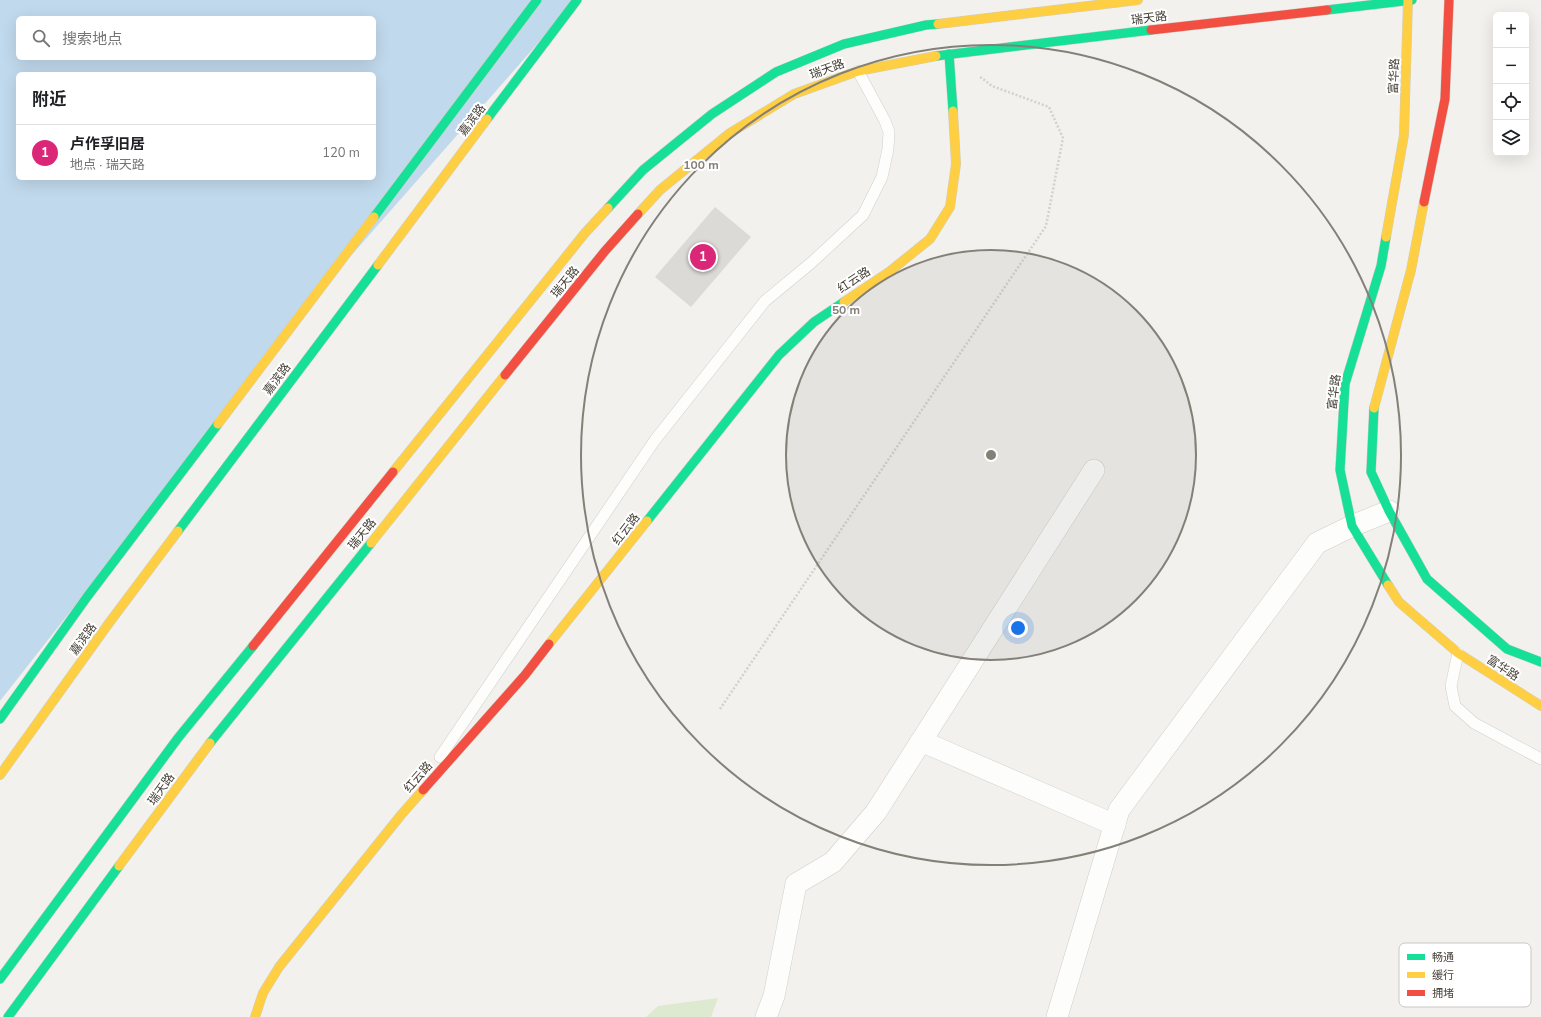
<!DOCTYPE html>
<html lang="zh">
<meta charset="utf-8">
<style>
:root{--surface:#fff;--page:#f2f2f2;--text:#202124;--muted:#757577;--line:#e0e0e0;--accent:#db2777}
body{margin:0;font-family:"Nunito Sans","Noto Sans SC",sans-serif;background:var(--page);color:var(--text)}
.controls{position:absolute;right:12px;top:12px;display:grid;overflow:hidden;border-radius:6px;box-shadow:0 4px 16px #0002}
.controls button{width:36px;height:36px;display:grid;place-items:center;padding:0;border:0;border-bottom:1px solid var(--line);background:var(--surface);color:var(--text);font:20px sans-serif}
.you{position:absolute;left:1018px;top:628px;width:14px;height:14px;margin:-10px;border:3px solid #fff;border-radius:50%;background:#1a73e8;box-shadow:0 0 0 6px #1a73e833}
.badge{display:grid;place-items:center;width:26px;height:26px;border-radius:50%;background:var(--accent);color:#fff;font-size:13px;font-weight:700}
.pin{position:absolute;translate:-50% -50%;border:2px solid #fff;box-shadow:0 1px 4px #0006}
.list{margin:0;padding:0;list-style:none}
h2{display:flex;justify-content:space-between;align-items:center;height:52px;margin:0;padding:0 16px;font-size:17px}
h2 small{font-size:13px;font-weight:400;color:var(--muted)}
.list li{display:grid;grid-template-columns:26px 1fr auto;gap:12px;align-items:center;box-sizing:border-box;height:56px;padding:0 16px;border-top:1px solid var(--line)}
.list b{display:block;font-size:15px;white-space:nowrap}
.list p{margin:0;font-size:13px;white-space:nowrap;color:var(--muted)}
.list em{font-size:13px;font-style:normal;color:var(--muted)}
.icon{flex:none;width:22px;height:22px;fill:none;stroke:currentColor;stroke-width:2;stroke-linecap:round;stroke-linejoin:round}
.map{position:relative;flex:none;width:1541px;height:1017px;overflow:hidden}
.search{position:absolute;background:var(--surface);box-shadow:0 4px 16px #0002;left:16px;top:16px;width:360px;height:44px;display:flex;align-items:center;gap:10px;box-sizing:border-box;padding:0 14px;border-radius:6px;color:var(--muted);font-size:15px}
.panel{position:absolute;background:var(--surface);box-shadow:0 4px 16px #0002;left:16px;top:72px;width:360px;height:108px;border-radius:6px}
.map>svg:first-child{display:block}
.green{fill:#deeacf}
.water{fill:#c1d9ec;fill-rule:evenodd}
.building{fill:#dcdad6}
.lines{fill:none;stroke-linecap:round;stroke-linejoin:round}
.lane-casing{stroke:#d0cfcb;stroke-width:12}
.street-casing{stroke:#d0cfcb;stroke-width:22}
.fast-casing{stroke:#d0cec4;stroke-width:10}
.slow-casing{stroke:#d0cec4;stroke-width:10}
.jam-casing{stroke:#d0cec4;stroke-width:10}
.path{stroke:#d2d1cb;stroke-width:2.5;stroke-dasharray:2 2;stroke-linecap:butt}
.lane{stroke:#fdfdfc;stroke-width:11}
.street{stroke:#fdfdfc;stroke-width:21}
.fast{stroke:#16e098;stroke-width:9}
.slow{stroke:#ffcf43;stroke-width:9}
.jam{stroke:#f24e42;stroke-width:9}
.ring{fill:none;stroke:#848078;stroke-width:2}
.labels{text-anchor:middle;stroke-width:4;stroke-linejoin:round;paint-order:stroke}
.street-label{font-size:12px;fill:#484339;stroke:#fff}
.key{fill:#fff;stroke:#c8c7c4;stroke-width:1}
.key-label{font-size:11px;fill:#484339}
.centre{fill:#848078;stroke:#fff;stroke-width:2}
.ring-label{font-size:12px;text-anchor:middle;font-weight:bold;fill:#848078;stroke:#fff;stroke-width:4;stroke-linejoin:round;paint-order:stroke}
</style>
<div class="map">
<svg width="1541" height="1017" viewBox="0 0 1541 1017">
<rect width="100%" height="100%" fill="#f2f1ed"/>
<path class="green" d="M718,998L711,1017H646L658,1006Z"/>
<path class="water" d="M0,0H576L341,267L0,701ZM18,18H374V58H18ZM18,74H374V178H18Z"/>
<path class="building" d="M715,207L751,237L691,307L655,277Z"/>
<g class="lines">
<defs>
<g id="lane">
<path d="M1458,653L1451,686L1455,706L1474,723L1541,759"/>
<path d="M440,757L655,440L765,301L811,263L863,215L882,177L888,149L889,132L885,121L858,71"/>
</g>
<g id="street">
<path d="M921,741L1115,825"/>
<path d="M766,1017L774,996L796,884L833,862L876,812L1094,470"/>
<path d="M1057,1017L1119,810L1317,543L1352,526L1389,511"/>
</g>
<g id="fast">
<path d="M1327,10L1412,0"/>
<path d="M949,54L953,111"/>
<path d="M936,56L1151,30"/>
<path d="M487,119L577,0"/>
<path d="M608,208L643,170L712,114L776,72L844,44L926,25L938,24"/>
<path d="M374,217L537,0"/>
<path d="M1386,237L1381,266L1345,384L1340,470L1352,526L1388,585"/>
<path d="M1374,408L1371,472L1389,511L1427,579L1507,649L1541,662"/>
<path d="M647,521L779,355L814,322L844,302"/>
<path d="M178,531L378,265"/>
<path d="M0,719L87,597L218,424"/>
<path d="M210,743L371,543"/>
<path d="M0,979L178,738L253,646"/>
<path d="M8,1017L119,866"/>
</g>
<g id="slow">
<path d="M938,24L1138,0"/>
<path d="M638,214L660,190L730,133L794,94L858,71L936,56"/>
<path d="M1386,237L1404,135L1408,0"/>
<path d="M378,265L487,119"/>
<path d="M844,302L889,272L930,239L950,207L956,164L953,111"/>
<path d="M1374,408L1411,270L1424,202"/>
<path d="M218,424L374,217"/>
<path d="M393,472L585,233L608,208"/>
<path d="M371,543L505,375"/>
<path d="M1388,585L1399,602L1458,653L1541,706"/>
<path d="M549,644L647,521"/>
<path d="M0,775L109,623L178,531"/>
<path d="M119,866L210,743"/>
<path d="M255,1017L263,993L279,967L401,815L423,790"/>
</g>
<g id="jam">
<path d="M1151,30L1327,10"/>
<path d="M1424,202L1445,99L1449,0"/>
<path d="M505,375L605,251L638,214"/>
<path d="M253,646L393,472"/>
<path d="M423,790L525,675L549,644"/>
</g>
</defs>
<use href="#lane" class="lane-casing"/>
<use href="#street" class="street-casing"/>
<use href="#fast" class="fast-casing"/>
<use href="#slow" class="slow-casing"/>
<use href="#jam" class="jam-casing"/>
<path class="path" d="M720,709L1046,226L1063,138L1049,107L992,86L979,76"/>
<use href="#lane" class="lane"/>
<use href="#street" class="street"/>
<use href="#fast" class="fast"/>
<use href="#slow" class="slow"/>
<use href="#jam" class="jam"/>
</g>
<circle cx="991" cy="455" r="205" fill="#848078" fill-opacity=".12"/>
<g class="ring">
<circle cx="991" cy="455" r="205"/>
<circle cx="991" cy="455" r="410"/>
</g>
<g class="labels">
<g class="street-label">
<text transform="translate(1149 18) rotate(-7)" y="4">瑞天路</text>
<text transform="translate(827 69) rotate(-20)" y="4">瑞天路</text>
<text transform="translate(1394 76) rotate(-88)" y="4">富华路</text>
<text transform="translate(472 120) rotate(-53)" y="4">嘉滨路</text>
<text transform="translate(854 280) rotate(-33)" y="4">红云路</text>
<text transform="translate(565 282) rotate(-51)" y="4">瑞天路</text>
<text transform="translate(277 379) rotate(-53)" y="4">嘉滨路</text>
<text transform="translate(1334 392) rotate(-83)" y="4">富华路</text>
<text transform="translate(626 529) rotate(-52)" y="4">红云路</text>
<text transform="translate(362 534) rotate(-51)" y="4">瑞天路</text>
<text transform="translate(83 639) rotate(-54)" y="4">嘉滨路</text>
<text transform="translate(1503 668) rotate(33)" y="4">富华路</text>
<text transform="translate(418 777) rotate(-49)" y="4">红云路</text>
<text transform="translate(161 789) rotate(-54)" y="4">瑞天路</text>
</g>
</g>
<rect x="1399" y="943" width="132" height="64" rx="6" class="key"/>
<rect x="1407" y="954" width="18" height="6" fill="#16e098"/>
<rect x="1407" y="972" width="18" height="6" fill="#ffcf43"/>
<rect x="1407" y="990" width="18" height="6" fill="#f24e42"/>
<g class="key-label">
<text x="1432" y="961">畅通</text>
<text x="1432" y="979">缓行</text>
<text x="1432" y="997">拥堵</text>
</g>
<circle cx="991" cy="455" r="6" class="centre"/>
<g class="ring-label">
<text x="701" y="169">100 m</text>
<text x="846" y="314">50 m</text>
</g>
</svg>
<div class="controls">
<button>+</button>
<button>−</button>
<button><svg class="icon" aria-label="locate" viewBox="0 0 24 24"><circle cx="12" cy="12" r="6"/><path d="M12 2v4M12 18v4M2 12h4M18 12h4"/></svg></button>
<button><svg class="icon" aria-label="layers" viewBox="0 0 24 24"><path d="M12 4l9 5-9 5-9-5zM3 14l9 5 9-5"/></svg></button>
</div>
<div class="you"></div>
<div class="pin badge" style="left:703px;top:257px">1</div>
<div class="search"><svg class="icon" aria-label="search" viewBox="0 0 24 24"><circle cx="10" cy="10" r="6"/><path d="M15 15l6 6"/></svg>搜索地点</div>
<section class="panel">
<h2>附近<small></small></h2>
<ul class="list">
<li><span class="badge">1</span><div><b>卢作孚旧居</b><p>地点 · 瑞天路</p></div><em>120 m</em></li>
</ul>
</section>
</div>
